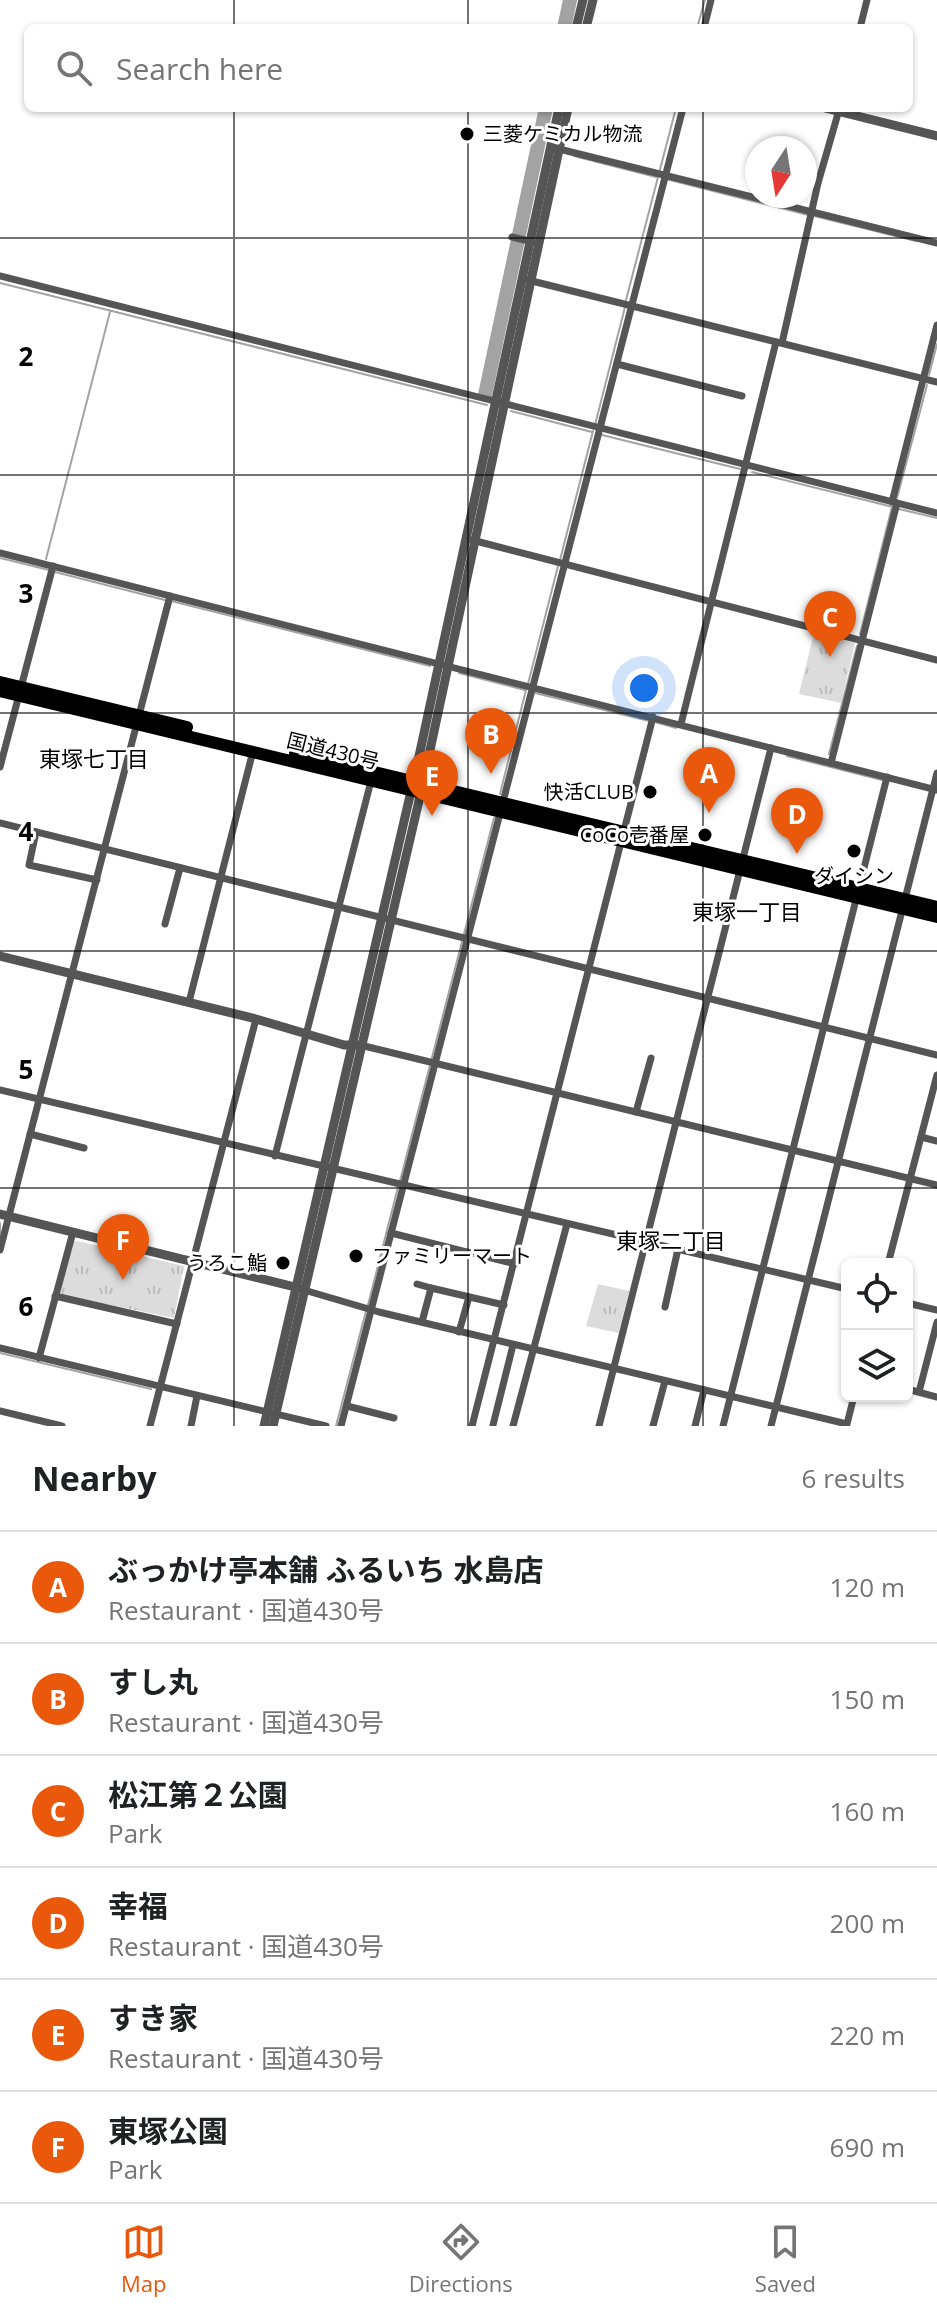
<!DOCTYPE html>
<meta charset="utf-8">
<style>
:root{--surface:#fff;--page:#f6f6f6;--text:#202124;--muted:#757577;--line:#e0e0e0;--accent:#ea580c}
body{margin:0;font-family:"Open Sans","Noto Sans JP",sans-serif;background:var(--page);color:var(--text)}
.controls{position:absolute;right:24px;bottom:24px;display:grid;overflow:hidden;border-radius:12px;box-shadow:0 2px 6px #0004}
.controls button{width:72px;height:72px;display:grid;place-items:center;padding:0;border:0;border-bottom:2px solid var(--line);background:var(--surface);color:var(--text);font:40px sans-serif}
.compass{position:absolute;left:745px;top:136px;width:72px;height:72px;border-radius:50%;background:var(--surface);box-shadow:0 2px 6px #0004;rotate:192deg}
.you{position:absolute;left:644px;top:688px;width:28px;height:28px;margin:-20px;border:6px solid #fff;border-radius:50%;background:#1a73e8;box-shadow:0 0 0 12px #1a73e833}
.badge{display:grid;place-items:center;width:52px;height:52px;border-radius:50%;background:var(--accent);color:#fff;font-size:26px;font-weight:700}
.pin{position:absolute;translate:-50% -66px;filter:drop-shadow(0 2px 4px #0008)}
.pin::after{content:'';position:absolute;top:42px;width:28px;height:24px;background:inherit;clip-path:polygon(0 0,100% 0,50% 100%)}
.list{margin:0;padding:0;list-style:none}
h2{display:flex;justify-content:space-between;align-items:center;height:104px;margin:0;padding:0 32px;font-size:34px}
h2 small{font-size:26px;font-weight:400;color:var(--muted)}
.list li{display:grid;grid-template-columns:52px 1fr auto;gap:24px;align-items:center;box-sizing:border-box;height:112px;padding:0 32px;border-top:2px solid var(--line)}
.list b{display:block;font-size:30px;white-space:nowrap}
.list p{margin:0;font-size:26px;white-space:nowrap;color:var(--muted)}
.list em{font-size:26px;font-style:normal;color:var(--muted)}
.icon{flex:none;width:44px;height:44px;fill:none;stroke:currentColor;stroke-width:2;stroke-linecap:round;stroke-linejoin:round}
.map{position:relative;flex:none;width:937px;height:1426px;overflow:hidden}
.search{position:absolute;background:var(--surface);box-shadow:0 2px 6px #0004;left:24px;right:24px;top:24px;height:88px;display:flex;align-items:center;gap:20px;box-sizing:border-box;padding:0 28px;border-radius:12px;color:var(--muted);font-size:30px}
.sheet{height:776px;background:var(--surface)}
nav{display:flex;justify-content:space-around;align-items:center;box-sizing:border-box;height:112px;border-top:2px solid var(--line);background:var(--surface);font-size:22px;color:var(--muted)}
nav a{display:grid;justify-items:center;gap:4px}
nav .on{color:var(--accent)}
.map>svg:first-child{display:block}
.grass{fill:url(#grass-tufts)}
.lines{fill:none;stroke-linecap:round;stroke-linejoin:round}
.stream{stroke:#a3a3a3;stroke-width:2}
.river{stroke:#a3a3a3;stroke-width:14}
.minor{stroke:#555;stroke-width:7}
.tertiary{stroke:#555;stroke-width:9}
.trunk{stroke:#000;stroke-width:12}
.grid{fill:none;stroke:#000;stroke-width:2;stroke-opacity:0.55}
.poi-dot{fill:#000;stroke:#fff;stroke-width:3}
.labels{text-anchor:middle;stroke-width:6;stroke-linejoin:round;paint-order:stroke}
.poi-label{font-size:20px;fill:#000;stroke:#fff;text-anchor:end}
.street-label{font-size:20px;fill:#000;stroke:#fff}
.neighbourhood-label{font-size:22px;fill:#000;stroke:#fff}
.grid-label{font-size:26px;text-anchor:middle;font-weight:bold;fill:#000;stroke:#fff;stroke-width:6;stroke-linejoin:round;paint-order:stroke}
</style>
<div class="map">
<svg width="937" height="1426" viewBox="0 0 937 1426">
<defs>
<pattern id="grass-tufts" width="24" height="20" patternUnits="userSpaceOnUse" patternTransform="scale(2)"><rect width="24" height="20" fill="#dcdcdc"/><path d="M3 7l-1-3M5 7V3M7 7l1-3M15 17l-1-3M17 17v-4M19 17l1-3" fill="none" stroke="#bbb"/></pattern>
</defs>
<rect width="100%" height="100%" fill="#fff"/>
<g class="grass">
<path d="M814,633L855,643L841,703L799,694Z"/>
<path d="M77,1241L184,1266L174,1318L62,1295L60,1290L73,1242Z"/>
<path d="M598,1284L629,1291L619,1333L586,1326Z"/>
</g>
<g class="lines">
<g class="stream">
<path d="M697,28L705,0"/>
<path d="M538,147L542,148"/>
<path d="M574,156L656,177"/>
<path d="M666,179L808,215"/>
<path d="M814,216L916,241"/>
<path d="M0,283L487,405"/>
<path d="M626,300L676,108"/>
<path d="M929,375L937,344"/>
<path d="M511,411L592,432"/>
<path d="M595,425L625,307"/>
<path d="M602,435L740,469"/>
<path d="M752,472L893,507"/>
<path d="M897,498L927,385"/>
<path d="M899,509L937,518"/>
<path d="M0,558L49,570"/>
<path d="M46,559L110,312"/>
<path d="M560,560L593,431"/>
<path d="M55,572L165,600"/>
<path d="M171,601L430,666"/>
<path d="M860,634L892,507"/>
<path d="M459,673L525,690"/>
<path d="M528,684L558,566"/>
<path d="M535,693L649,721"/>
<path d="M655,722L676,728"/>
<path d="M829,754L857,646"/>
<path d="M787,756L882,780"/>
<path d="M500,794L526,690"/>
<path d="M400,1181L494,818"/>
<path d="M0,1223V1234"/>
<path d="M368,1305L398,1187"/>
<path d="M0,1353L151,1389"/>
<path d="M336,1426L366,1311"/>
</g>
<g class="river">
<path d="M564,28L570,0"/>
<path d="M485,395L546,108"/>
</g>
<g class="minor">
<path d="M704,28L711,0"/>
<path d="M860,28L867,0"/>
<path d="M555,148L937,243"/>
<path d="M512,237L533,242"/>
<path d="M0,276L937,513"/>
<path d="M528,280L937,382"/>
<path d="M782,343L818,183L839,110"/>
<path d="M617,364L742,396"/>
<path d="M892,502L937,325"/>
<path d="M472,540L937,660"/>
<path d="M0,553L937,790"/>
<path d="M681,724L776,342"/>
<path d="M831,763L897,503"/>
<path d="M0,767L53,566"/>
<path d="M0,823L937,1055"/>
<path d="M36,832L29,865L97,880"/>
<path d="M165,924L180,868"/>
<path d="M189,1002L253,751"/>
<path d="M360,1045L937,1185"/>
<path d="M0,1090L847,1289"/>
<path d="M636,1112L651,1058"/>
<path d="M30,1134L84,1148"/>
<path d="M921,1137L937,1141"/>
<path d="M275,1156L371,781"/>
<path d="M391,1233L515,1264"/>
<path d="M0,1250L170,596"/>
<path d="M888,1264L937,1075"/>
<path d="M417,1284L431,1288"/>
<path d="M304,1290L379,1312L847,1424L854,1396"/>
<path d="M55,1296L177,1324"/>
<path d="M907,1303L937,1310"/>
<path d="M665,1307L678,1249"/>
<path d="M422,1322L431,1288L504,1305"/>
<path d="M459,1332L469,1297"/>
<path d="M0,1348L326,1426"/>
<path d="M39,1358L73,1232"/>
<path d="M907,1389L937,1397"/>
<path d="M919,1392L937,1322"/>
<path d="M347,1406L394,1418"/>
<path d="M0,1411L62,1426"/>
<path d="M493,1425L513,1345"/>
<path d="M150,1426L256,1019"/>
<path d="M191,1426L197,1396"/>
<path d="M341,1426L683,108"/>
<path d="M472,1426L653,717"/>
<path d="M513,1426L567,1224"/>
<path d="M599,1426L771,748"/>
<path d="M653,1426L665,1381"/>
<path d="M695,1426L704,1390"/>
<path d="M723,1426L887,777"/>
<path d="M771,1426L937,773"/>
</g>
<g class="tertiary">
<path d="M576,28L583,0"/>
<path d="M586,28L593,0"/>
<path d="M825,108L937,136"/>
<path d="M0,956L256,1019L344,1045H357"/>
<path d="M0,1214L299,1288"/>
<path d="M264,1426L418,761L559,108"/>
<path d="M273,1426L421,792L568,108"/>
</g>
<g class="trunk">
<path d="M0,682L187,727"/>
<path d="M0,691L937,917"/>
<path d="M295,753L937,907"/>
</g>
</g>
<path class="grid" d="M234,0V28M468,0V28M703,0V28M234,108V1426M468,108V1426M703,108V1426M0,238H937M0,475H937M0,713H937M0,951H937M0,1188H937"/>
<g class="poi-dot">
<circle cx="467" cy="134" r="8"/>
<circle cx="650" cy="792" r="8"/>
<circle cx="705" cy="835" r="8"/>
<circle cx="854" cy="851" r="8"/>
<circle cx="356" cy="1256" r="8"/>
<circle cx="283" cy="1263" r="8"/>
</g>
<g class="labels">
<g class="poi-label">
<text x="483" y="141" text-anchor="start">三菱ケミカル物流</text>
<text x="634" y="799">快活CLUB</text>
<text x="689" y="842">CoCo壱番屋</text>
<text x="854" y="883" text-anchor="middle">ダイシン</text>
<text x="372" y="1263" text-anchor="start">ファミリーマート</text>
<text x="267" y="1270">うろこ鮨</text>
</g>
<g class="street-label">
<text transform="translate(333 751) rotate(14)" y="7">国道430号</text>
</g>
<g class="neighbourhood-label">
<text x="94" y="767">東塚七丁目</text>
<text x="747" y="920">東塚一丁目</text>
<text x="671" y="1249">東塚二丁目</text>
</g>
</g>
<g class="grid-label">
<text x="26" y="366">2</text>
<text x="26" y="603">3</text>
<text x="26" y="841">4</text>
<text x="26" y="1079">5</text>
<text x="26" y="1316">6</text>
</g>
</svg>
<div class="controls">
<button><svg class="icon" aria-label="locate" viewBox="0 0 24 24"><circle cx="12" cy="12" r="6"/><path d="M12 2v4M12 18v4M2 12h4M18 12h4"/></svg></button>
<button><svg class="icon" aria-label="layers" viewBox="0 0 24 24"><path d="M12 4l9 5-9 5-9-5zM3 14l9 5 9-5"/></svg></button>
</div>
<svg class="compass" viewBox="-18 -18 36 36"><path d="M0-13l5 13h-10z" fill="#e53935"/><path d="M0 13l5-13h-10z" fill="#757577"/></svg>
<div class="you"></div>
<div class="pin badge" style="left:709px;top:813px">A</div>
<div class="pin badge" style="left:491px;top:774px">B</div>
<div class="pin badge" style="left:830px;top:657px">C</div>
<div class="pin badge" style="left:797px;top:854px">D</div>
<div class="pin badge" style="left:432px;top:816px">E</div>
<div class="pin badge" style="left:123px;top:1280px">F</div>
<div class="search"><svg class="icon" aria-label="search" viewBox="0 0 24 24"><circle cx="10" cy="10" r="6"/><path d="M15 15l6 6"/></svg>Search here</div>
</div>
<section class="sheet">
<h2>Nearby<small>6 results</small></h2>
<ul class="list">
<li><span class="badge">A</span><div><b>ぶっかけ亭本舗 ふるいち 水島店</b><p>Restaurant · 国道430号</p></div><em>120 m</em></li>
<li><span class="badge">B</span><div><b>すし丸</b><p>Restaurant · 国道430号</p></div><em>150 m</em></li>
<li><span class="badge">C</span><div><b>松江第２公園</b><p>Park</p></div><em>160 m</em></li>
<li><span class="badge">D</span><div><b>幸福</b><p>Restaurant · 国道430号</p></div><em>200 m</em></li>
<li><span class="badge">E</span><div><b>すき家</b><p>Restaurant · 国道430号</p></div><em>220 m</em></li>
<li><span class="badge">F</span><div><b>東塚公園</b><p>Park</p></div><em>690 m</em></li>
</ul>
</section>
<nav>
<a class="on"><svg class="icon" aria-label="map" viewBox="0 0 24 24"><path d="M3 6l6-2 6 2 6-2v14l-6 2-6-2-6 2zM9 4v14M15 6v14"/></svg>Map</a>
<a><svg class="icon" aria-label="directions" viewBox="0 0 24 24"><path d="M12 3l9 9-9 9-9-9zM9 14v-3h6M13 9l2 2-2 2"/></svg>Directions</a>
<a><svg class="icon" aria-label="saved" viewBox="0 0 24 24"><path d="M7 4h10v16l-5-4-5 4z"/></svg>Saved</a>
</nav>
